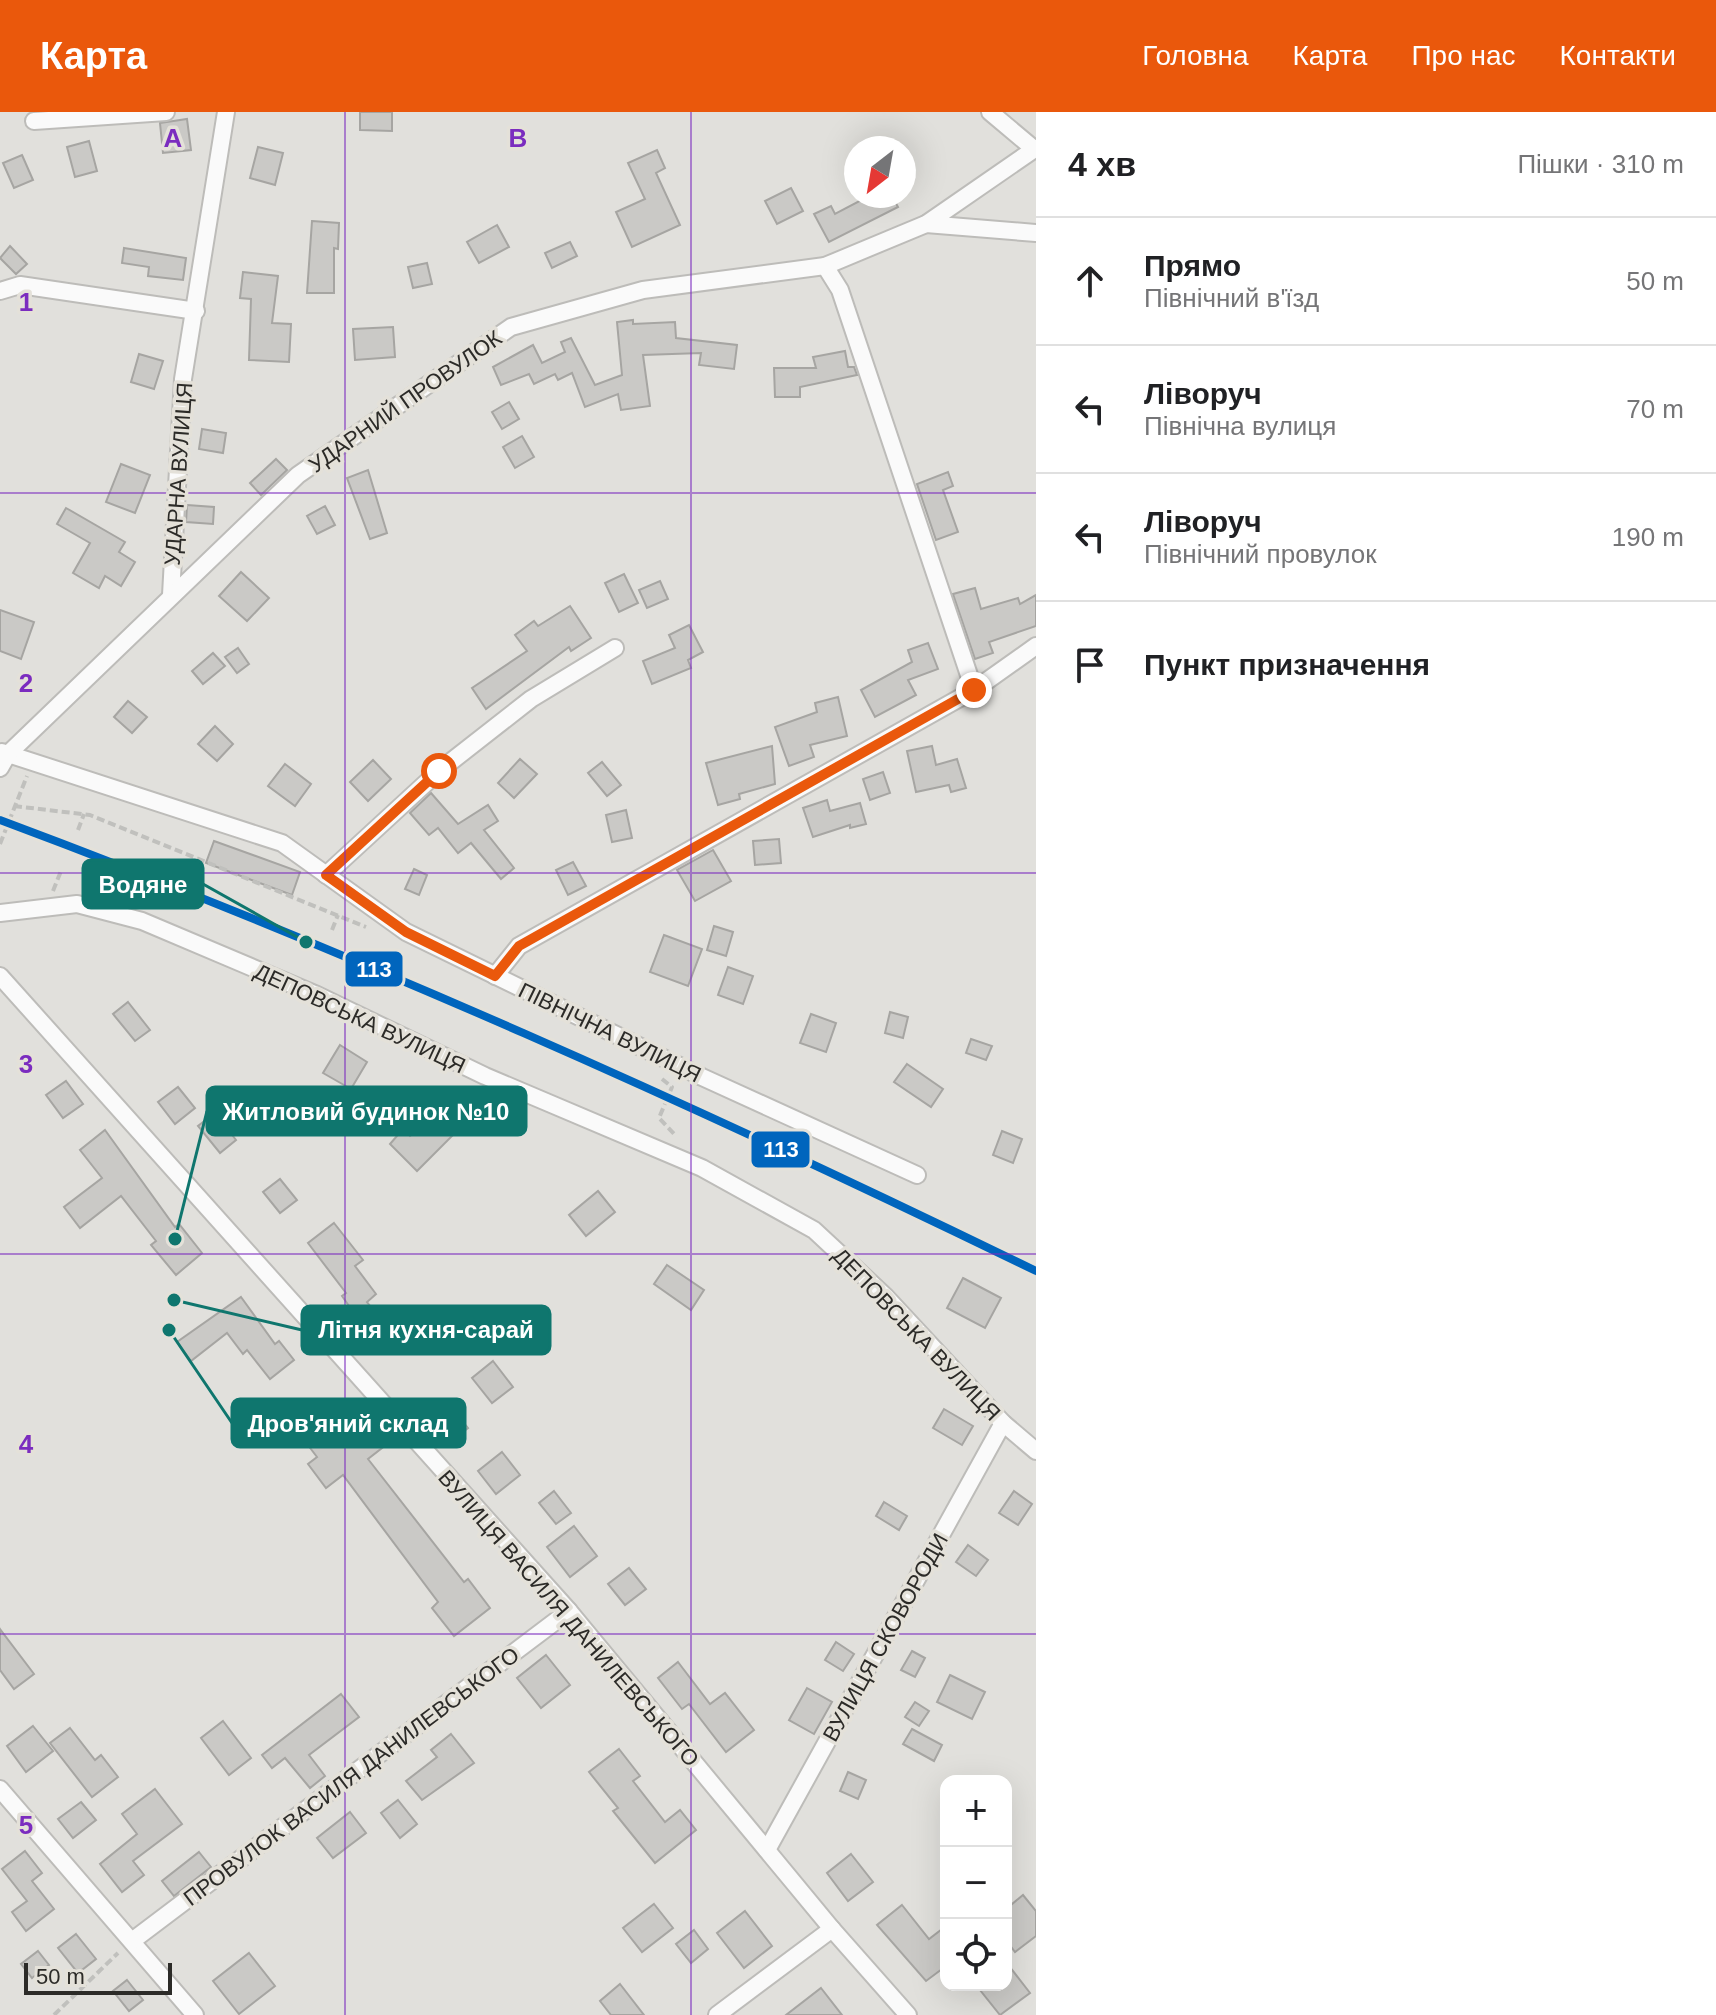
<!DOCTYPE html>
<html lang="uk">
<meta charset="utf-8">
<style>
:root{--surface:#fff;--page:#f6f6f6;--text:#202124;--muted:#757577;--line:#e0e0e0;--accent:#ea580c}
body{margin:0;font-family:Helvetica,sans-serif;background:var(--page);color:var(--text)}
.controls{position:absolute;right:24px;bottom:24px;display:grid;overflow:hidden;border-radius:16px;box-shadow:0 8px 32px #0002}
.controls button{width:72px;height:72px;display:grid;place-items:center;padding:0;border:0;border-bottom:2px solid var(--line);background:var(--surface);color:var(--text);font:40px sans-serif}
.compass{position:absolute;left:844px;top:24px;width:72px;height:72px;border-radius:50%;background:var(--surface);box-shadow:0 8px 32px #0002;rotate:211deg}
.scale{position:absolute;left:24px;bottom:20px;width:148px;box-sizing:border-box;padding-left:8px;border:4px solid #2c2b28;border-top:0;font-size:22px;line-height:28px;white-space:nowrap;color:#2c2b28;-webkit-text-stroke:6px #e4e1d9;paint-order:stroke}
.stop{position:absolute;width:24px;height:24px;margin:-18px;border:6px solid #ea580c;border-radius:50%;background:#fff}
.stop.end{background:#ea580c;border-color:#fff;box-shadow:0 2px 8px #0008}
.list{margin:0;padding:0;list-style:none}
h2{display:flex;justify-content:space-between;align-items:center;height:104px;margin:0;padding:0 32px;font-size:34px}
h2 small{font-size:26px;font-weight:400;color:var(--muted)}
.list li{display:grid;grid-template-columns:52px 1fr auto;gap:24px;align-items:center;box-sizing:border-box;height:128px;padding:0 32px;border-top:2px solid var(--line)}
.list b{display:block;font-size:30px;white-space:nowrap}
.list p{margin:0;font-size:26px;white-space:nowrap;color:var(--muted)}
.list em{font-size:26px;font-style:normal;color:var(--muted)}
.icon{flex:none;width:44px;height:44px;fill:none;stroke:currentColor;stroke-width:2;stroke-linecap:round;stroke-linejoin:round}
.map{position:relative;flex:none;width:1036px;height:1903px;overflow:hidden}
header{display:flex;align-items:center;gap:48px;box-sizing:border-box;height:112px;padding:0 40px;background:var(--accent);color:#fff}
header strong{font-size:38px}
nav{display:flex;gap:44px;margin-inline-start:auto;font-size:28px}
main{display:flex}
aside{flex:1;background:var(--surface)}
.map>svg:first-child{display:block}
.building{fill:#cac9c6;stroke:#a6a5a2;stroke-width:2}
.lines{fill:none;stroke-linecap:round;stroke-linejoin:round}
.street-casing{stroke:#bdbcb9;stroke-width:20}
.path{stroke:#c0c0bd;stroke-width:4;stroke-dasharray:8 4;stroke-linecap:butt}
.street{stroke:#fafafa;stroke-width:16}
.rail-1-casing{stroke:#e4e1d9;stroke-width:14}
.rail-1{stroke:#0065bd;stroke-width:8}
.route{stroke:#ea580c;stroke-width:10}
.grid{fill:none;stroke:#7b2cbf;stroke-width:2;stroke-opacity:0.55}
.labels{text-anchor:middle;stroke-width:7;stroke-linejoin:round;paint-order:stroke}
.street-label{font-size:22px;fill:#2c2b28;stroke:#e4e1d9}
.grid-label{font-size:26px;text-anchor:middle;font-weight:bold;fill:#7b2cbf;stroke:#e4e1d9;stroke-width:7;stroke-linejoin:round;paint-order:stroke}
.leader{fill:none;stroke:#0f766e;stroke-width:3}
.callout-dot{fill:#0f766e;stroke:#e4e1d9;stroke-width:3}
.callout{fill:#0f766e;stroke:#0f766e;stroke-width:3}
.callout-label{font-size:24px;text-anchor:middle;font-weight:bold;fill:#fff}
.line-badge{stroke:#e4e1d9;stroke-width:3}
.badge-label{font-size:22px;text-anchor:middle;font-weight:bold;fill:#fff}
</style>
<header>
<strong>Карта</strong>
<nav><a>Головна</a><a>Карта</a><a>Про нас</a><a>Контакти</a></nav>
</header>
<main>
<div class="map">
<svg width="1036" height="1903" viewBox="0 0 1036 1903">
<rect width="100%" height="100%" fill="#e1e0dc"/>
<g class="building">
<path d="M360,0H392V19L360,18Z"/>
<path d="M187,7L191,38L163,41L160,11Z"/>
<path d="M89,29L97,59L75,65L67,35Z"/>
<path d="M258,35L283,41L275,73L250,66Z"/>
<path d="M657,38L665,56L656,61L680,113L632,135L616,100L645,87L628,51Z"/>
<path d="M22,43L33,68L14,76L3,51Z"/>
<path d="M791,76L803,99L777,112L765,89Z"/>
<path d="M869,84H892L898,95L829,130L814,102L831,94L835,102Z"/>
<path d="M312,109L339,111L338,137L334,136V181H307Z"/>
<path d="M497,113L509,135L479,151L467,130Z"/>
<path d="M570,130L577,144L552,156L545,141Z"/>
<path d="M10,134L27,152L16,162L0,146Z"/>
<path d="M124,136L186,146L183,168L148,164L149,155L122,151Z"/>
<path d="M427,151L432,172L413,176L408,155Z"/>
<path d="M243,160L278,164L272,211L291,212L289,250L249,248L251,187L240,186Z"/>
<path d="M633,208V212L675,210L676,226L737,233L734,257L699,253L701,241L643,243L650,294L621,298L618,282L585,295L572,261L558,268L555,262L534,272L529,262L501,273L493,255L533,233L542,251L565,240L561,230L571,226L595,273L622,263L617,210Z"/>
<path d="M393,215L395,245L355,248L353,217Z"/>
<path d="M845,239L848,255H854L857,263L800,275V285H775L774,256H816L813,245Z"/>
<path d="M139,242L163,249L154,277L131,270Z"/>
<path d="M509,290L519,307L502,317L492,300Z"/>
<path d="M202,317L226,321L223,341L199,337Z"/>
<path d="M522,324L534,345L515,356L503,335Z"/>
<path d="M276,347L287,358L261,383L250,371Z"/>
<path d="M121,352L150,363L135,401L106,390Z"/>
<path d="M368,358L387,421L370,427L347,366Z"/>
<path d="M948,360L953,374L943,378L958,420L936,428L917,372Z"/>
<path d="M187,393L214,395L213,412L186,410Z"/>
<path d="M325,394L335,413L317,422L307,404Z"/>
<path d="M66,396L125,430L119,440L135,450L121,474L105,464L99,476L73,461L90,431L57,412Z"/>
<path d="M241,460L269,486L247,509L219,484Z"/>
<path d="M624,462L638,491L619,500L605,471Z"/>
<path d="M660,469L668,487L647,496L639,478Z"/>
<path d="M975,476L981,497L1018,486L1020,492L1036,483V514L989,530L993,541L975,547L953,482Z"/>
<path d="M570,494L591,526L571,539L569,535L486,597L472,576L527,539L515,523L534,509L538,514Z"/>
<path d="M0,498L34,510L21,547L0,539Z"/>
<path d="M689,513L703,540L688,548L691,556L652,572L643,549L675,536L669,523Z"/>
<path d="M928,531L938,557L908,568L916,583L875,605L861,578L912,550L908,538Z"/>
<path d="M238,536L249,552L237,561L225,545Z"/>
<path d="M213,541L225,554L203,572L192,559Z"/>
<path d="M838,585L847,624L810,633L814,645L789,654L775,615L817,600L815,591Z"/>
<path d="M128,589L147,605L132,621L114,605Z"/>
<path d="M215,614L233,632L217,649L198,632Z"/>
<path d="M772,634L775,672L739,682L740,687L718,693L706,651Z"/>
<path d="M932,634L936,653L957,647L966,676L951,680L949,673L916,680L907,639Z"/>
<path d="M520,647L537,662L514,686L498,671Z"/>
<path d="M373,648L391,667L368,689L350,670Z"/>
<path d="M602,650L621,673L607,684L588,661Z"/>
<path d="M285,652L311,672L295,694L268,674Z"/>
<path d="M883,660L890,681L870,688L863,667Z"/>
<path d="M431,681L458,712L488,693L498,709L484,718L514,756L501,767L471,731L458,741L438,716L429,723L410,701Z"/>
<path d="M827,688L830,699L860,691L866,712L850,716V713L813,725L803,696Z"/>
<path d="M626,698L632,726L612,730L606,703Z"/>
<path d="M779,727L781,751L755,753L753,729Z"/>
<path d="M214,729L300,760L292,783L206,751Z"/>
<path d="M713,738L731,769L695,789L677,758Z"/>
<path d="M573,750L586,774L568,783L556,758Z"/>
<path d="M414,757L427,763L419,783L405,777Z"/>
<path d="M714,814L733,820L726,844L707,838Z"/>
<path d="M664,823L702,837L688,874L650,860Z"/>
<path d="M728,855L753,864L743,892L718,883Z"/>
<path d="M128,890L150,918L135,929L113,902Z"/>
<path d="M890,900L908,905L903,926L885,921Z"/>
<path d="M811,902L836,911L826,940L800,931Z"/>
<path d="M971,927L992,934L986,948L966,941Z"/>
<path d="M340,933L367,950L351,977L323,961Z"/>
<path d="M907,952L943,977L931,995L894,970Z"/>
<path d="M66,969L83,992L63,1006L46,983Z"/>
<path d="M178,975L195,996L175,1012L158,990Z"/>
<path d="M438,1000L455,1021L417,1059L390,1032L403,1017L410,1024Z"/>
<path d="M215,1001L236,1028L220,1041L198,1014Z"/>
<path d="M105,1018L175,1115L179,1112L202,1141L176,1163L151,1133L156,1129L121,1084L80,1116L64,1095L102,1066L80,1038Z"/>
<path d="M1002,1019L1022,1027L1013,1051L993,1043Z"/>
<path d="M280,1067L297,1088L280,1101L263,1080Z"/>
<path d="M598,1079L615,1100L586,1124L569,1103Z"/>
<path d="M334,1111L363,1148L355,1154L376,1182L367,1190L393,1223L378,1235L342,1184L346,1181L308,1131Z"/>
<path d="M667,1153L704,1178L691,1198L654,1172Z"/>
<path d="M963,1166L1001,1186L985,1216L947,1196Z"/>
<path d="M241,1185L275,1232L279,1229L294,1248L270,1267L247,1238L243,1242L227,1221L191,1249L177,1230Z"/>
<path d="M493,1249L513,1275L492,1291L472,1266Z"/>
<path d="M311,1289L341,1328L363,1311L382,1336L368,1347L464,1470L468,1467L490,1496L454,1524L432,1496L438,1490L343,1363L326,1376L308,1352L317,1345L288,1307Z"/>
<path d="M448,1291L468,1316L446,1333L426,1308Z"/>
<path d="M944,1297L973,1314L962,1333L933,1316Z"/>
<path d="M502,1340L520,1363L496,1382L478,1359Z"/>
<path d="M554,1379L571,1401L556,1412L539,1391Z"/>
<path d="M1014,1379L1032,1392L1018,1413L999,1401Z"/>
<path d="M884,1390L907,1404L899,1418L876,1404Z"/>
<path d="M574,1414L597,1444L570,1465L547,1435Z"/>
<path d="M968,1433L988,1448L976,1464L956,1450Z"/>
<path d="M629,1456L646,1477L625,1493L608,1472Z"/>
<path d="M0,1517L34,1562L14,1577L0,1558Z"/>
<path d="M836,1530L854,1542L843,1559L825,1548Z"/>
<path d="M912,1539L925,1546L915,1565L901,1558Z"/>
<path d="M546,1543L570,1573L541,1596L517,1566Z"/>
<path d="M678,1550L710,1592L725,1581L754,1618L726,1640L689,1592L682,1597L658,1566Z"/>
<path d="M950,1563L985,1580L972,1607L937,1590Z"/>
<path d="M807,1576L832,1590L814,1622L789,1608Z"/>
<path d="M341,1582L359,1605L309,1643L325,1664L310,1676L285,1646L272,1656L262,1643Z"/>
<path d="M915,1590L929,1599L919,1614L905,1605Z"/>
<path d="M223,1609L251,1646L229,1663L201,1626Z"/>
<path d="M33,1614L53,1639L26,1660L7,1634Z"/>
<path d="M70,1616L95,1648L101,1643L118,1665L92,1685L50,1631Z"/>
<path d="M912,1617L942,1633L934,1649L903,1632Z"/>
<path d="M451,1622L474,1651L422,1688L406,1669L437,1645L431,1638Z"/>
<path d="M619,1637L640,1664L633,1669L665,1710L680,1698L696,1718L655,1751L613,1699L618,1696L589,1660Z"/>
<path d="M848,1660L866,1668L858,1687L840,1679Z"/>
<path d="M155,1677L182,1712L133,1749L144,1763L122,1780L100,1752L137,1722L122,1702Z"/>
<path d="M398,1688L417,1712L400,1726L381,1701Z"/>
<path d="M81,1690L96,1708L73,1726L58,1707Z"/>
<path d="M350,1700L366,1721L333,1746L317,1726Z"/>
<path d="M25,1739L42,1761L32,1769L54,1797L26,1819L12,1800L27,1789L2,1757Z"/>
<path d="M199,1740L211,1755L174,1784L162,1769Z"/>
<path d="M851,1742L873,1770L848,1789L827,1761Z"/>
<path d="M1023,1783L1036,1799V1824L1015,1840L1006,1828V1797Z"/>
<path d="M654,1792L673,1816L642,1840L623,1816Z"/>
<path d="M902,1793L929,1827L946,1814V1854L926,1869L877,1813Z"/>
<path d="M745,1799L772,1834L744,1856L717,1821Z"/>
<path d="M694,1818L708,1837L691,1851L676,1832Z"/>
<path d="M76,1822L96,1847L78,1861L58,1836Z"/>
<path d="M38,1839L49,1853L32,1866L21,1852Z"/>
<path d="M249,1841L275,1874L239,1902L213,1869Z"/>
<path d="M1006,1850L1030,1881L1000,1903L976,1873H1006Z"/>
<path d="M127,1868L143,1888L129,1899L113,1879Z"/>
<path d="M620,1872L644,1903H611L600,1889Z"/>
<path d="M821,1876L842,1903H786Z"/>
</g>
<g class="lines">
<defs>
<g id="street">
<path d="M990,0L1034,37"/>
<path d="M34,9L166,0"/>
<path d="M926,112L1036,121"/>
<path d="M825,154L840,178L974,578"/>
<path d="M0,179L20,173L196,199"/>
<path d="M171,483L183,267L226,0"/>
<path d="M2,640L282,731L406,820L702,965L917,1063"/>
<path d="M0,656L8,642L298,363L511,215L643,178L825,154L926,112L1036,36"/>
<path d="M326,763L439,659L531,587L615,536"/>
<path d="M0,801L77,792L142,809L317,883L485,964L702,1056L814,1118L885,1184L1003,1311L1036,1339"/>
<path d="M0,864L569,1499L832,1817L908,1903"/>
<path d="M495,864L519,834L974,578L1036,534"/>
<path d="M0,1677L195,1903"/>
<path d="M767,1738L1003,1311"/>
<path d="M132,1829L569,1499"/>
<path d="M717,1903L832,1817"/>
</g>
</defs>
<use href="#street" class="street-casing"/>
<g class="path">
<path d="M14,694L90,703L366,815"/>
<path d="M78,718L84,702"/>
<path d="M0,732L27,664"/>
<path d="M197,761L201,749"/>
<path d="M53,779L61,759"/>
<path d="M332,818L338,803"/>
<path d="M662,967L672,975L659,1006L676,1024"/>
<path d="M54,1903L118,1841"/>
</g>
<use href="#street" class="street"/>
<defs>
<path id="rail-1" d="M0,708C354,840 697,994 1036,1159"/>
</defs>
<use href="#rail-1" class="rail-1-casing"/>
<use href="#rail-1" class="rail-1"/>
</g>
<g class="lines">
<path class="route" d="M439,659L326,763L406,820L495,864L519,834L974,578"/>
</g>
<path class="grid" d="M345,0V1903M691,0V1903M0,381H1036M0,761H1036M0,1142H1036M0,1522H1036"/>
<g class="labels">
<g class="street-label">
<text transform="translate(405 289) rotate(-35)" y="8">УДАРНИЙ ПРОВУЛОК</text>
<text transform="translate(178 362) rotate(-86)" y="8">УДАРНА ВУЛИЦЯ</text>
<text transform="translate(360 906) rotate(25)" y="8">ДЕПОВСЬКА ВУЛИЦЯ</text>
<text transform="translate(610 920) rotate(26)" y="8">ПІВНІЧНА ВУЛИЦЯ</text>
<text transform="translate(917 1222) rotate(46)" y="8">ДЕПОВСЬКА ВУЛИЦЯ</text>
<text transform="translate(569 1506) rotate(49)" y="8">ВУЛИЦЯ ВАСИЛЯ ДАНИЛЕВСЬКОГО</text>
<text transform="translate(885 1525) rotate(-61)" y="8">ВУЛИЦЯ СКОВОРОДИ</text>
<text transform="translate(351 1664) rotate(-37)" y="8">ПРОВУЛОК ВАСИЛЯ ДАНИЛЕВСЬКОГО</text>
</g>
</g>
<g class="grid-label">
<text x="173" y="35">A</text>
<text x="518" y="35">B</text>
<text x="26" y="199">1</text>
<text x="26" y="580">2</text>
<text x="26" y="961">3</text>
<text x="26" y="1341">4</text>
<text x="26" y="1722">5</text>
</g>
<path class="leader" d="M306 830L203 772M175 1127L207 999M174 1188L302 1218M169 1218L232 1311"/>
<g class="callout-dot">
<circle cx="306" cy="830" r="8"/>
<circle cx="175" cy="1127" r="8"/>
<circle cx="174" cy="1188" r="8"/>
<circle cx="169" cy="1218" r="8"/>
</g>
<g class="callout">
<rect x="83" y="748" width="120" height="48" rx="8"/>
<rect x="207" y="975" width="319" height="48" rx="8"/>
<rect x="302" y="1194" width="248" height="48" rx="8"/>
<rect x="232" y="1287" width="233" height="48" rx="8"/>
</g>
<g class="callout-label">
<text x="143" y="781">Водяне</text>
<text x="366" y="1008">Житловий будинок №10</text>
<text x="426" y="1226">Літня кухня-сарай</text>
<text x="348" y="1320">Дров'яний склад</text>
</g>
<g class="line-badge">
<rect x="344" y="838" width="60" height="38" rx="8" fill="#0065bd"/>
<rect x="750" y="1018" width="61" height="39" rx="8" fill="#0065bd"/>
</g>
<g class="badge-label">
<text x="374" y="865">113</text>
<text x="781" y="1045">113</text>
</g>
</svg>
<div class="controls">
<button>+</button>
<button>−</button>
<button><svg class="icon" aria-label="locate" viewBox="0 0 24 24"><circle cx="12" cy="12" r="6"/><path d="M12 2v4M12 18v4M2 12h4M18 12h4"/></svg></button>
</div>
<svg class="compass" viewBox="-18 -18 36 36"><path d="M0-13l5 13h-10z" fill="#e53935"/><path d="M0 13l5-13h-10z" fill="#757577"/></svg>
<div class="scale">50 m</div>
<div class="stop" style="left:439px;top:659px"></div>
<div class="stop end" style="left:974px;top:578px"></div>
</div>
<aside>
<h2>4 хв<small>Пішки · 310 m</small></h2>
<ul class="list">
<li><svg class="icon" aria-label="ahead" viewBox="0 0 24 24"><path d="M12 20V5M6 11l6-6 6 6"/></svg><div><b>Прямо</b><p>Північний в'їзд</p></div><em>50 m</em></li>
<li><svg class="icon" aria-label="left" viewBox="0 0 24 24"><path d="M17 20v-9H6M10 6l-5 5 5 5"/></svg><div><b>Ліворуч</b><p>Північна вулиця</p></div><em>70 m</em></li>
<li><svg class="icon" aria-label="left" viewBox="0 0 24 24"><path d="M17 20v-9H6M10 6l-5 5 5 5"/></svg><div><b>Ліворуч</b><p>Північний провулок</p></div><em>190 m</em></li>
<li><svg class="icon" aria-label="arrive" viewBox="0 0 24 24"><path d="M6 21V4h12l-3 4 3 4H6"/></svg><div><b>Пункт призначення</b></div></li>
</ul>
</aside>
</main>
